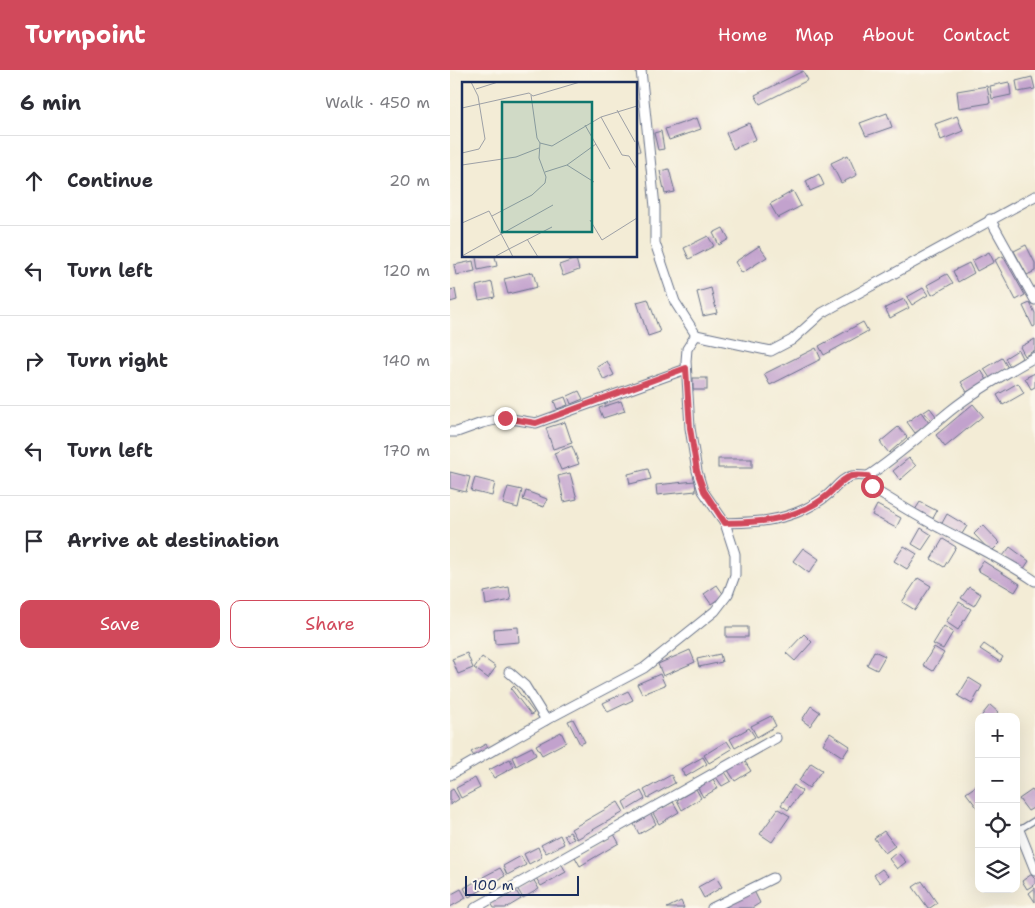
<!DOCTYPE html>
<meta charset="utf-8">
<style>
:root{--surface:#fff;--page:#f2f2f3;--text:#2b2b33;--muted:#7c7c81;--line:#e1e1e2;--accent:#d1495b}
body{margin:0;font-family:"Shantell Sans",sans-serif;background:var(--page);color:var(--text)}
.controls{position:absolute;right:15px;bottom:15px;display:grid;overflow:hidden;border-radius:10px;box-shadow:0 5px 20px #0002}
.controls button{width:45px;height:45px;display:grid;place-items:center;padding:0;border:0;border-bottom:1px solid var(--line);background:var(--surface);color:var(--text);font:25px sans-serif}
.scale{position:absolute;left:15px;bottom:12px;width:114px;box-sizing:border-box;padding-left:5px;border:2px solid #1b2f5e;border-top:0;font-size:14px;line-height:18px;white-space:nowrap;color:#1b2f5e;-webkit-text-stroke:4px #fbf7ec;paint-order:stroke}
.stop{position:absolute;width:15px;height:15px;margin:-11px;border:4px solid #d1495b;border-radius:50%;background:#fff}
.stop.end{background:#d1495b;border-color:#fff;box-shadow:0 1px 5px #0008}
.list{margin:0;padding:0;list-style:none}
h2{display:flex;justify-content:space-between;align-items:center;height:65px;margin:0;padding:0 20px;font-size:21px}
h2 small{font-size:16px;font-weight:400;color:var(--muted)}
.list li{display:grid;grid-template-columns:32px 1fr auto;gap:15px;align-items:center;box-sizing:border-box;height:90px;padding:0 20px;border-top:1px solid var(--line)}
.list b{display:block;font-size:19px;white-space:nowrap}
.list em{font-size:16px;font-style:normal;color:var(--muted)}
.actions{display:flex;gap:10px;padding:15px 20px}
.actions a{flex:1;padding:11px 0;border:1px solid var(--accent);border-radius:10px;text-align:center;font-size:18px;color:var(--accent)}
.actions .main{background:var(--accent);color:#fff}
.icon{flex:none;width:28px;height:28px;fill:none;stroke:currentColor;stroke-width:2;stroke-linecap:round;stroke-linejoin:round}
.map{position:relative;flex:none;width:585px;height:838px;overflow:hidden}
header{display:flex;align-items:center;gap:30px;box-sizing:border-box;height:70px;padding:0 25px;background:var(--accent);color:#fff}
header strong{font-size:24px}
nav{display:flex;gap:28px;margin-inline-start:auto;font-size:18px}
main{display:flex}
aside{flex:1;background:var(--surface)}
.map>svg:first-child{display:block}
.building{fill:#c2a2cd}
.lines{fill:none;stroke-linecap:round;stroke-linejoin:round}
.service-casing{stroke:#677188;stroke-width:7}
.minor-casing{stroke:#677188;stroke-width:11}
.service{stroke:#fff;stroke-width:4.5}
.minor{stroke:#fff;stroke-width:9}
.route{stroke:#d1495b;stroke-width:6}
.inset-road{fill:none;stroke:#9da0a6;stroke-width:1}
.view{fill:#0f766e;fill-opacity:0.15;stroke:#0f766e;stroke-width:2.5}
.inset-edge{fill:none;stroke:#1b2f5e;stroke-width:2.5}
</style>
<header>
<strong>Turnpoint</strong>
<nav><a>Home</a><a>Map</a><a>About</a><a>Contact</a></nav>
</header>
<main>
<aside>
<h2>6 min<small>Walk · 450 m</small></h2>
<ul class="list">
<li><svg class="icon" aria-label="ahead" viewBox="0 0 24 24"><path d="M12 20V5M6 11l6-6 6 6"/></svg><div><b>Continue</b></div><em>20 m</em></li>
<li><svg class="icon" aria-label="left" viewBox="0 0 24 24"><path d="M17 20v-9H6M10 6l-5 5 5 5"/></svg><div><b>Turn left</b></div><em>120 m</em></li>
<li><svg class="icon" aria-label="right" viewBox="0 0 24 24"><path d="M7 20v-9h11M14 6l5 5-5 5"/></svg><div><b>Turn right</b></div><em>140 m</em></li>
<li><svg class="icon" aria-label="left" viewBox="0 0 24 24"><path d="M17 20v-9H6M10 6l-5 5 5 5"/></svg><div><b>Turn left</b></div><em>170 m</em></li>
<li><svg class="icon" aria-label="arrive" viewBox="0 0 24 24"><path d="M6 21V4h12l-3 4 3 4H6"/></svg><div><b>Arrive at destination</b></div></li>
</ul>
<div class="actions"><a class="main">Save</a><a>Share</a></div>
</aside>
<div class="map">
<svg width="585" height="838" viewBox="0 0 585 838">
<rect width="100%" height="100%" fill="#fbf7ec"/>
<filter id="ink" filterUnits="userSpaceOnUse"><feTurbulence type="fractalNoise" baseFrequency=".02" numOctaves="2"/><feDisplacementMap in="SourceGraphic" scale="10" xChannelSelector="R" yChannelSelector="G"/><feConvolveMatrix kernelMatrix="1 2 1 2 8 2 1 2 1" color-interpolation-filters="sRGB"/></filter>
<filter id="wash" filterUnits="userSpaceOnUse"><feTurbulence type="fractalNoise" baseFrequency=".0096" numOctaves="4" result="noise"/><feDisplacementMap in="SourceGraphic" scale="20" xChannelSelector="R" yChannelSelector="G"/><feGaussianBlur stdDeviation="1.12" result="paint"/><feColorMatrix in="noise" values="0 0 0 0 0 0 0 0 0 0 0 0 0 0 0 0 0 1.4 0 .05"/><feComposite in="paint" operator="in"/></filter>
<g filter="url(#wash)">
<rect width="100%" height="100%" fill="#f3ecd6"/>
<g id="blocks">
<g class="building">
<path d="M353,1L358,10L310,34L305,25Z"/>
<path d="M582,7L585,19L568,22L566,11Z"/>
<path d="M559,12L561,25L542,29L540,16Z"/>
<path d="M537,16L540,33L509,38L507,21Z"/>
<path d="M437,43L442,57L416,66L410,53Z"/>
<path d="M507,46L513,61L491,70L485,54Z"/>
<path d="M247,48L251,59L219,70L215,59Z"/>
<path d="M299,53L306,69L283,79L276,63Z"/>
<path d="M211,61L214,79L208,80L204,63Z"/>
<path d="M186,66L190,81L186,82Z"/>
<path d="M398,85L407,105L391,113L381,93Z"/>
<path d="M219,99L225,122L215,124L210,101Z"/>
<path d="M369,104L374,115L360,121L356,111Z"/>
<path d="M343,121L351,136L328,148L320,134Z"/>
<path d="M273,158L279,169L269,175L263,163Z"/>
<path d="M258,166L264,176L239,189L234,178Z"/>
<path d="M576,175L585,193V201L577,205L564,181Z"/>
<path d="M309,176L317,187L292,203L285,192Z"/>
<path d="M539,182L544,192L527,201L522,191Z"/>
<path d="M31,186H45L47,196L28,200L26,187Z"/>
<path d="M553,186L575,225L566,230L545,190Z"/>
<path d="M126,189L129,200L113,206L109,195Z"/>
<path d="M23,191L25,201L6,205L4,195Z"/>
<path d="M519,193L524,203L508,212L503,201Z"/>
<path d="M83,202L87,217L58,224L54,209Z"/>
<path d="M497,204L503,213L482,225L477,215Z"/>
<path d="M42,212L45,227L29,230L26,216Z"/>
<path d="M261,218L267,243L253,246L247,222Z"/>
<path d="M473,218L478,225L462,235L457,227Z"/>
<path d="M5,219L7,230L0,232V220Z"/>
<path d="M198,229L210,262L198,266L187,232Z"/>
<path d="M454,229L459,238L440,248L435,238Z"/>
<path d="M580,233L585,243V256L583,257L573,236Z"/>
<path d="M413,252L418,261L374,285L369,276Z"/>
<path d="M585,269V280L575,286L570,277Z"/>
<path d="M366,278L371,289L320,315L314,304Z"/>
<path d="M568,280L572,288L560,296L555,288Z"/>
<path d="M552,288L558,298L540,308L534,299Z"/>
<path d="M157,291L164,305L154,310L147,297Z"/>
<path d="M531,300L537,310L517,322L511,312Z"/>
<path d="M585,303V317L581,319L575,308Z"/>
<rect x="243" y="308" width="14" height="12"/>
<path d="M568,313L574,323L553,335L547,325Z"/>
<path d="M129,321L133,329L121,334L118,326Z"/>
<path d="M115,327L118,335L107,339L104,331Z"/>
<path d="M171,331L175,341L153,348L149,338Z"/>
<path d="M523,334L533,346L495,377L486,365Z"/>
<path d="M480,338L486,346L481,350L474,342Z"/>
<path d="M471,342L479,353L465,363L457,352Z"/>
<path d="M115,352L122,373L103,379L96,358Z"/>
<path d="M448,357L457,367L439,383L430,372Z"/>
<path d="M122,376L129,394L111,400L104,383Z"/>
<path d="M459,388L466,396L450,410L443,401Z"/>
<rect x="268" y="389" width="34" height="9"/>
<path d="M198,399L201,409L180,414L178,404Z"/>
<path d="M0,402L20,407L16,422L0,418Z"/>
<path d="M120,403L127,429L114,432L108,406Z"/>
<path d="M25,408L45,413L42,426L21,421Z"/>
<path d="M245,411L246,421L207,425L206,415Z"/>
<path d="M58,417L72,420L68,438L53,434Z"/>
<path d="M76,421L97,429L94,437L73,430Z"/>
<path d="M470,432L487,441L482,450L465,440Z"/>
<path d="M427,435L451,448L446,458L422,445Z"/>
<path d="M497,444L517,456L510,467L491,455Z"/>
<path d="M533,455L550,473L541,482L524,464Z"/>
<path d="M471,458L482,465L472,480L462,474Z"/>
<path d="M493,469L506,477L494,497L481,489Z"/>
<path d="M454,476L467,484L457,499L444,491Z"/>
<path d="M560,477L579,491L573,500L553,486Z"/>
<path d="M353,478L369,489L359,503L343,491Z"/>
<path d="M533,491L570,514L565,522L527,500Z"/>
<path d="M468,508L481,516L465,540L452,532Z"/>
<path d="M267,515L274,525L261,534L254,524Z"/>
<path d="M59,517L61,530L36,535L34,522Z"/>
<path d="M519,517L531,524L524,536L511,528Z"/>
<path d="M509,532L521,539L508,560L496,552Z"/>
<path d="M494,556L503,562L493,579L483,574Z"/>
<path d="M68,557L69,572L45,574L44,559Z"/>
<rect x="276" y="557" width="22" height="10"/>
<path d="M354,564L362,572L345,591L336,583Z"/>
<path d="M534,574L553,587L550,592L530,579Z"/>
<path d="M484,577L494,583L483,601L473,595Z"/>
<path d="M240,580L245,592L213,606L208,594Z"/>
<path d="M424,581L435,586L427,600L417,595Z"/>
<path d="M17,583L23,598L8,604L2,589Z"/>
<path d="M270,584L272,592L249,597L247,589Z"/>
<path d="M32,587L46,597L38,608L24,598Z"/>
<path d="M210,604L215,615L192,624L187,614Z"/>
<path d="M519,608L532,616L522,634L508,626Z"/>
<path d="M64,616L84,643L81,645L61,619Z"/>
<path d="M178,621L183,630L158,642L153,633Z"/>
<path d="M540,635L548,642L544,647H533L532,645Z"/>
<path d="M361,636L370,642L360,656L352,650Z"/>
<path d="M321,646L326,656L307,667L301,656Z"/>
<path d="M123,649L135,672L130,674L118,651Z"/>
<path d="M299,658L305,667L285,678L280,669Z"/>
<path d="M111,662L116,672L92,685L86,675Z"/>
<path d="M380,663L400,676L393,687L373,674Z"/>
<path d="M277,671L282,679L259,693L254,685Z"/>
<path d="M36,674L38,678L24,686L21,682Z"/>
<path d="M82,677L86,685L66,696L62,687Z"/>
<path d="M253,687L257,694L235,707L231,699Z"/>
<path d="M60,689L64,697L44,708L39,700Z"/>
<path d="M294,690L301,701L285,711L278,700Z"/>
<path d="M361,693L372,700L359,718L349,711Z"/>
<path d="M275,702L281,711L272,716L266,707Z"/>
<path d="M221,705L225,713L198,728L194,720Z"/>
<path d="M25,708L30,718L11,728L6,718Z"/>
<path d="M263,709L268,718L253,727L248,718Z"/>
<path d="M344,715L352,721L338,740L331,735Z"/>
<path d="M526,716L529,721V740L516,723Z"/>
<path d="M3,719L9,729L0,735V721Z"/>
<path d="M246,719L251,728L232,740L227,730Z"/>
<path d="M582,720L585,724V737L578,741L569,729Z"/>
<path d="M191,721L195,729L177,740L173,732Z"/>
<path d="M168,732L174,742L127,769L121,759Z"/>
<path d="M223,732L229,742L209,754L203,743Z"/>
<path d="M328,739L340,746L322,772L310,764Z"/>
<path d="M201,744L206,754L189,764L184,754Z"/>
<path d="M434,761L445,776L435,783L424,768Z"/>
<path d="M120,762L124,769L118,772L114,765Z"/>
<path d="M164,764L169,773L130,796L125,787Z"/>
<path d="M110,765L114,774L96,783L91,775Z"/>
<path d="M88,777L92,787L79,794L74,784Z"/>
<path d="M447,782L456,792L447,799L439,789Z"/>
<path d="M71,786L76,795L57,805L53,796Z"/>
<path d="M111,793L116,802L91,816L86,808Z"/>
<path d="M50,798L55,806L38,816L33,807Z"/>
<path d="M432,799L438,806L430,813L424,805Z"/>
<path d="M582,804L585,809V814L577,819L572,811Z"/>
<path d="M266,807L272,817L254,828L248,817Z"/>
<path d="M30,809L35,818L19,827L14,818Z"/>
<path d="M83,809L89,819L73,828L67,818Z"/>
<path d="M472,811L487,833L480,838H478L463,817Z"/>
<path d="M585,818V832L579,823Z"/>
<path d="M11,819L16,828L0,837V825Z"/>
<path d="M65,819L71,829L56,838H44L41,833Z"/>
<path d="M304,821L310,833L302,838H274Z"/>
<path d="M231,831L234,838H217Z"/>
</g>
</g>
</g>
<g filter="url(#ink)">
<use href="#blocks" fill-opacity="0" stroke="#677188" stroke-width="1"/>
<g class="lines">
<defs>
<path id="service" d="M569,760L585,750"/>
<g id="minor">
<path d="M191,0L205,137V173L225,232L246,265L321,281L342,270L372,243L585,126"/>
<path d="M540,149L585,230"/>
<path d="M0,362H7L32,353L55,348L86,353L236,299"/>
<path d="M418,406C447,387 473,363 500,341C526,320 556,303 585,287"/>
<path d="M275,453C305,452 327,452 355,439C361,436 369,432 375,427C384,421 391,408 402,406C407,405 413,406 418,406L422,416L426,421C447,433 468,447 490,458C522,475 555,490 585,511"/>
<path d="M59,602L75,616L96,650"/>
<path d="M0,705L96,650L194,598L265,541L278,524L285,505V484L275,453L253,421L247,401L240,358L236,291L237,279L246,265"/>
<path d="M569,760L585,800"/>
<path d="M25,838L326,668"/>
<path d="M262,838L323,808"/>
</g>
</defs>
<use href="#service" class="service-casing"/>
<use href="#minor" class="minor-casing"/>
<use href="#service" class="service"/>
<use href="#minor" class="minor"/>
</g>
</g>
<g class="lines" filter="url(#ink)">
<path class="route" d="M55,348L86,353L236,298L240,358L247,401L254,421L275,453C304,452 327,452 355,439C362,436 369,432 375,427C384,421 391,408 402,406C407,405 413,406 418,406L422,416"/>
</g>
<g transform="translate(12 12)">
<rect width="175" height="175" fill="#f3ecd6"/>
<path class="inset-road" d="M14,7L36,0M69,13L75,56L78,61L90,64L139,35L175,24M0,26L67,11L71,14L118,0M155,28L173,60M139,35L160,73L167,74L175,87M123,43L148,87M0,71L17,67L23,57L16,14L9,0M0,83L54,75L77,66M105,83L134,62M83,90L105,83L132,100M30,134L70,113L83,101L84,95L77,76L78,61M128,138L140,158L175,136M0,141L27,129L47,167L34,174M65,157L76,175M0,174L91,123M51,175L47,167L90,145"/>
<path class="view" d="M40,20H130V150H40Z"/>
<rect width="175" height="175" class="inset-edge"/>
</g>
</svg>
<div class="controls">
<button>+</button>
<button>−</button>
<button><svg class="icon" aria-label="locate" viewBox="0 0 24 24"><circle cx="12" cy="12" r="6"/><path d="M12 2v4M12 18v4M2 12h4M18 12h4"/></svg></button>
<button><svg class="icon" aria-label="layers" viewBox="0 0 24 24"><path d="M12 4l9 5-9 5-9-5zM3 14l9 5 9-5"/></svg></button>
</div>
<div class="scale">100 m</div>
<div class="stop" style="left:422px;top:416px"></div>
<div class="stop end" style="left:55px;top:348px"></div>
</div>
</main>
